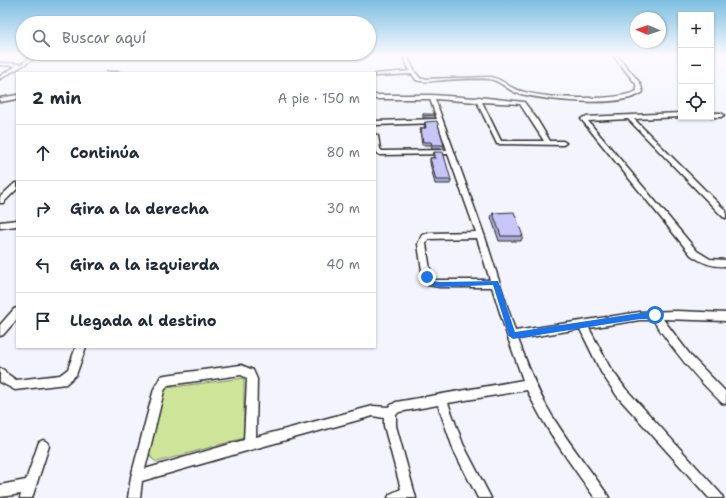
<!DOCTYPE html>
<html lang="es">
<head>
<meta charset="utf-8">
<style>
  body { margin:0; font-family:"Shantell Sans",sans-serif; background:#f2f2f3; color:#1f2937 }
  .controls { position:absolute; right:12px; top:12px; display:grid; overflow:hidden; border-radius:0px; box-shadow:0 1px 3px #0004 }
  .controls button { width:36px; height:36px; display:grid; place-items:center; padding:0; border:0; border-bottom:1px solid #e0e1e3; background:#fff; color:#1f2937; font:20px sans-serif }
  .compass { position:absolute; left:630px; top:12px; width:36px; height:36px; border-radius:50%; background:#fff; box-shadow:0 1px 3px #0004; rotate:272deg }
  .stop { position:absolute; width:12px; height:12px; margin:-9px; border:3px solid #1a73e8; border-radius:50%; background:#fff }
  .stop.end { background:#1a73e8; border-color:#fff; box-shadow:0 1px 4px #0008 }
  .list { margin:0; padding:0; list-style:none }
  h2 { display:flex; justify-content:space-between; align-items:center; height:52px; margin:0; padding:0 16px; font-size:17px }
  h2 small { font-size:13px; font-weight:400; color:#747a83 }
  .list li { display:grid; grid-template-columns:26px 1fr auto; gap:12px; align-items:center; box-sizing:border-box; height:56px; padding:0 16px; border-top:1px solid #e0e1e3 }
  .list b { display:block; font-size:15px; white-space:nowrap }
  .list em { font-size:13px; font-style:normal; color:#747a83 }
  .icon { flex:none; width:22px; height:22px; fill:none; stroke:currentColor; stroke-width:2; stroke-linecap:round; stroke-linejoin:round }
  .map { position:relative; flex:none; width:726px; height:498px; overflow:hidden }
  .search { position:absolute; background:#fff; box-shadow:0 1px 3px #0004; left:16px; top:16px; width:360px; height:44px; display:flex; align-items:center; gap:10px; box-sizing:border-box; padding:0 14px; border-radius:22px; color:#747a83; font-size:15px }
  .panel { position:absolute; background:#fff; box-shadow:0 1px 3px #0004; left:16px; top:72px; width:360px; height:276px; border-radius:0px }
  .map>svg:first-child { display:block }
</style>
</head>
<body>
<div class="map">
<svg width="726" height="498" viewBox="0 0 726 498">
  <rect width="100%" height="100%" fill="#f4f4fe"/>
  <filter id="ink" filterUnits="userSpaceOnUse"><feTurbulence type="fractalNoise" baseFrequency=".025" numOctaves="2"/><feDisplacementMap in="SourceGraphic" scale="8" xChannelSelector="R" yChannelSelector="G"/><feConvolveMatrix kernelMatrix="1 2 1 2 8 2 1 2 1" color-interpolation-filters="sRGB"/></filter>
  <g filter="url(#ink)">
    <polygon fill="#cde499" stroke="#7c8862" points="244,378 244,438 157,462 152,459 149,452 165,388"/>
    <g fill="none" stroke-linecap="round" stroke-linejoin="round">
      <defs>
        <g id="street">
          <polygon points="37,54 42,54 0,79 0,76 16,66 0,65 0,63 21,64"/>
          <path d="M 402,54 L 406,54 L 415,72 L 421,79 L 491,77 C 502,79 508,87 518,90 C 543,99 614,102 637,91 L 636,84 L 612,54 L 616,54 L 640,83 L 643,92 C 621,109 543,100 517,93 C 507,90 500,80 489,79 C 474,78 459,79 444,80 C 434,81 425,83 416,80 L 412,74 L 375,76 L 375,74 L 410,71 Z"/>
          <polygon points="107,72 119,72 121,73 107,73"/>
          <polygon points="17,95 17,99 0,102 0,98"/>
          <path d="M 375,95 L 432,95 L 476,98 L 478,97 L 524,102 L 536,118 L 550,141 L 563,141 L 566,143 L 563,145 L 497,144 L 477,102 L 435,99 L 485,237 L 515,331 L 640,312 L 677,311 L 726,313 L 726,321 L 663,319 L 691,356 L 726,392 L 726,404 L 722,403 C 696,378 673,350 653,320 L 640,320 L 589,328 L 609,366 L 625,388 L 721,494 L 723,498 L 709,498 L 617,396 L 601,372 L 580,329 L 518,339 C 527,363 535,386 547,407 C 564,438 587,465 607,494 L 609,498 L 595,498 C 570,463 545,429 527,390 L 448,403 L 463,444 L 491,498 L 478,498 L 454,451 L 438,405 L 399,412 L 396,415 L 396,426 L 416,498 L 388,498 L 390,494 L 401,489 L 384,426 L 384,418 L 373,416 L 250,450 L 142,481 L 140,498 L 128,498 L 131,477 L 154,389 L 161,376 L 165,375 L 241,365 L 253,370 L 257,379 L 256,437 L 373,406 L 388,407 L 396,402 L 523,380 L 508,338 L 492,287 L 439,287 L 428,285 L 423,277 L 418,244 L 422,235 L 430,233 L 476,232 L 448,154 L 380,155 C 373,151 375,142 375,134 L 378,136 L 380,149 L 382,151 L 447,150 L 438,123 L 375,125 L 375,121 L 437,119 L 430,99 L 375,99 ZM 482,102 L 520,104 L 544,141 L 501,141 ZM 477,238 L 490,280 L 434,280 L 431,276 L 426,244 L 428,239 ZM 241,375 L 245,377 L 247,379 L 244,440 L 145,469 L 164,391 L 168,385 Z"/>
          <path d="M 681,113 L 681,117 L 634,119 L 726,211 L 726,218 L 723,217 L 628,119 L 588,121 L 697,251 L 710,259 L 726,260 L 726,266 C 712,267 702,263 691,255 L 581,119 L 584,117 Z"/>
          <polygon points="711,113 721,113 724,115 721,117 711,117"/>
          <polygon points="15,183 17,183 17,189 3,203 0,203 0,197"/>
          <polygon points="17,220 17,226 0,228 0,222"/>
          <polygon points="17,308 17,319 3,335 0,336 0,325 14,309"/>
          <polygon points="76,347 86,347 76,375 66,384 15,390 0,382 0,368 4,370 6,373 16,380 60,375 68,369"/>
          <polygon points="43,440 47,442 49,446 32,498 20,498 21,494 0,497 0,485 26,480 39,442"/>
        </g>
      </defs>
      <use href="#street" stroke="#2b2b2b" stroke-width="3"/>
      <use href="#street" fill="#fff" fill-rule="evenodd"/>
    </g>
    <g fill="#abaad6" stroke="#2b2b2b">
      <polygon points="423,114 435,115 435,118 423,118"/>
      <polygon points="425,122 444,145 444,149 432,149 431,145 422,145 420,131 421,128 425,128 424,125"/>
      <polygon points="434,152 451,180 450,184 435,184 430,163 430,158 434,158 433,156"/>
      <polygon points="493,213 523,236 521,241 499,241 491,217"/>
    </g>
    <g fill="#c7c6f9" stroke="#2b2b2b">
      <polygon points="423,114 435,114 435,115 423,116"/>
      <polygon points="437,121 444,145 432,145 431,142 423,142 421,128 426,128 425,122"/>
      <polygon points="434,152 443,152 451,180 436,180 430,158 436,158"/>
      <polygon points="514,212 523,236 501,236 493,213"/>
    </g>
  </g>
  <linearGradient id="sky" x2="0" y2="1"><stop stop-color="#7dbee1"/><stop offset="0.44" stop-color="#fafaff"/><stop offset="1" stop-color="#fafaff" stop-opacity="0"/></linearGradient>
  <rect width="726" height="124" fill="url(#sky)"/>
  <polygon fill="#1a73e8" points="427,274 430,275 433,281 439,282 498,281 515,332 640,313 655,312 659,315 655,319 640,319 513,339 509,336 493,285 439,287 428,285 424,277"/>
</svg>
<div class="controls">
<button>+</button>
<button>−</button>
<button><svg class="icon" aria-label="locate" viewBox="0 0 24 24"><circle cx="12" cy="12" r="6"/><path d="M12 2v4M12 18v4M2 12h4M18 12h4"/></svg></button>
</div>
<svg class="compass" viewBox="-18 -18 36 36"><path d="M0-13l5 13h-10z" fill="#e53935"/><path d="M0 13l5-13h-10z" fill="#747a83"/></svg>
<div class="stop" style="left:655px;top:315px"></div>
<div class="stop end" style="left:427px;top:277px"></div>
<div class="search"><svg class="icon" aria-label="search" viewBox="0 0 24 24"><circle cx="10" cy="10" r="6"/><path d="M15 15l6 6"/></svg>Buscar aquí</div>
<section class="panel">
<h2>2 min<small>A pie · 150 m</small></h2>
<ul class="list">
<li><svg class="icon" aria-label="ahead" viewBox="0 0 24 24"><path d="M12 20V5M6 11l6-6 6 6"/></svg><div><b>Continúa</b></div><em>80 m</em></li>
<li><svg class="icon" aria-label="right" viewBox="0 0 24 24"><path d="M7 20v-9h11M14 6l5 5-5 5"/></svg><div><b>Gira a la derecha</b></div><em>30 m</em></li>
<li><svg class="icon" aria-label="left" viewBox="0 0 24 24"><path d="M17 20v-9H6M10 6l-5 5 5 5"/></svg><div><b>Gira a la izquierda</b></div><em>40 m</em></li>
<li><svg class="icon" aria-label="arrive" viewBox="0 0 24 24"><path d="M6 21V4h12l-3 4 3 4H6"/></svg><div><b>Llegada al destino</b></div></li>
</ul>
</section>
</div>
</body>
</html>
